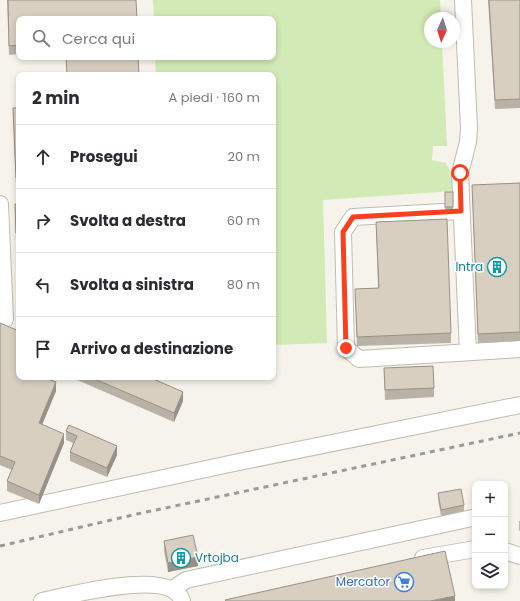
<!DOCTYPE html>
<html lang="it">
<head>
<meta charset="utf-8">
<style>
  body { margin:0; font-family:Poppins,sans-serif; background:#f2f2f3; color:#2b2b33 }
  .controls { position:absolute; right:12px; bottom:12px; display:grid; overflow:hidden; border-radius:8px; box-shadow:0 2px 6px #0003 }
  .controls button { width:36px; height:36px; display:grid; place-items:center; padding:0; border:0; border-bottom:1px solid #e1e1e2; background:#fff; color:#2b2b33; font:20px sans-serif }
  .compass { position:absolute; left:424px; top:12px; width:36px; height:36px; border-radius:50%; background:#fff; box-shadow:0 2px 6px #0003; rotate:184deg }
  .stop { position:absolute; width:12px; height:12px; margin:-9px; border:3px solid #fc3f1d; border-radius:50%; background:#fff }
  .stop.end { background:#fc3f1d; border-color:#fff; box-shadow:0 1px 4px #0008 }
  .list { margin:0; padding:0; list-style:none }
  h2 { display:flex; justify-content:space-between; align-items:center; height:52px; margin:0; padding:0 16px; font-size:17px }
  h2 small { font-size:13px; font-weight:400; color:#7c7c81 }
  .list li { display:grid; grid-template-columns:26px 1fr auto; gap:12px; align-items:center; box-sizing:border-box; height:64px; padding:0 16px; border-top:1px solid #e1e1e2 }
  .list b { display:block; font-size:15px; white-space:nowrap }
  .list em { font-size:13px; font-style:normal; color:#7c7c81 }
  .icon { flex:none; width:22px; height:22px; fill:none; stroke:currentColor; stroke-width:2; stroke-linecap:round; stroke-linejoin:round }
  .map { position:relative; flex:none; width:520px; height:601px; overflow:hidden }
  .search { position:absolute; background:#fff; box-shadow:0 2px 6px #0003; left:16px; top:16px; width:260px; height:44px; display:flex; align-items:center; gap:10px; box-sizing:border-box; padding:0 14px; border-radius:8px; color:#7c7c81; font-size:15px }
  .panel { position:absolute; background:#fff; box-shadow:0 2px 6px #0003; left:16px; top:72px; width:260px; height:308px; border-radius:8px }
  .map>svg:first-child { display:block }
</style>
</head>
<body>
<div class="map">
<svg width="520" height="601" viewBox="0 0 520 601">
  <rect width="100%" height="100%" fill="#f6f3ec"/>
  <polygon fill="#d2eab5" points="153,0 440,0 441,18 430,18 430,42 442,42 447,146 433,146 432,160 446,163 453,177 453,191 323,200 327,343 273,345 273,75 156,75 155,57 273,57 273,19 154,19"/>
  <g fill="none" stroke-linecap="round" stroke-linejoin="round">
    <defs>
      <g id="minor">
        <polyline points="463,0 469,128 468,142 460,173 468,352"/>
        <polyline points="0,204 5,319 0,317"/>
        <polyline points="461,211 353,217 343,232 346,348 359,359 520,349"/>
        <polyline points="0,513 234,463 520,405"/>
        <polyline points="505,551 520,556"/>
        <polyline points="423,558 475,549"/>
        <polyline points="173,589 186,580 472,518"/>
        <path d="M 42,601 C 67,596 173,567 182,601"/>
      </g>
    </defs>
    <use href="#minor" stroke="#c2bbae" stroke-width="18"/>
    <use href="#minor" stroke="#fff" stroke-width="16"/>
    <polyline stroke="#9a9a9a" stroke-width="3" stroke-dasharray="5 5" stroke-linecap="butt" points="0,546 137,514 520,433"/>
  </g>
  <g fill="#bab2a6">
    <polygon points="7,0 145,0 136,0 19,19 19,54 9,55"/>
    <polygon points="488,0 520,0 520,108 495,109"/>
    <polygon points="13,108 19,108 19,187 16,187"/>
    <polygon points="520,183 520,341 478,343 472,185"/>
    <rect x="445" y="192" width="8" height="18"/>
    <polygon points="15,204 19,204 19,242 16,242"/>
    <polygon points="376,222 451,333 451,343 357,346 355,289 378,288"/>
    <polygon points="0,323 19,377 56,391 42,425 64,443 39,504 7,491 7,481 12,470 0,465"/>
    <polygon points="384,368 434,388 434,397 385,400"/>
    <polygon points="75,377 149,377 183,401 174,422 75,379"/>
    <polygon points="69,425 117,455 107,477 70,461 70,452 73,443 66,440 66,431"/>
    <polygon points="438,493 464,505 464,511 441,516 438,499"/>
    <polygon points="519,521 520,521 520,531 519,530"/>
    <polygon points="164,541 198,566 168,572 164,551"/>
  </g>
  <g fill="#979187">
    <polygon points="56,382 56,391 39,432 39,423"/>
    <polygon points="183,392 183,401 174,422 174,413"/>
    <polygon points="64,434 64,443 39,504 39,495"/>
    <polygon points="117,446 117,455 107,477 107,468"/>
    <polygon points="198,557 198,566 168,572 168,563"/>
    <polygon points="455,596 455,601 430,601"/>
  </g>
  <g fill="#d8cfc1" stroke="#979187">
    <polygon points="8,0 136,0 137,19 19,19 19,45 9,46"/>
    <polygon points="489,0 520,0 520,99 495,100"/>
    <polygon points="66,57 138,57 139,75 67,75"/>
    <polygon points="13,108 19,108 19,178 16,178"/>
    <polygon points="520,183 520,332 478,334 472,185"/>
    <rect x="445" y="192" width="8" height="15"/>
    <polygon points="15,204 19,204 19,233 16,233"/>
    <polygon points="447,219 451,333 357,337 355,289 379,288 376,222"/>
    <polygon points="0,323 19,331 19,377 43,377 56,382 39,423 64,434 39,495 7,481 15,462 0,456"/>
    <polygon points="433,366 434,388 385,390 384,368"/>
    <polygon points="90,377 149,377 183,392 174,413"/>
    <polygon points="69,425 117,446 107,468 70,452 77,436 66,431"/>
    <polygon points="461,489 464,505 441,510 438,493"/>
    <polygon points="193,535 198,557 168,563 164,541"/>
    <polygon points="445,551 455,596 430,601 226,601 225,600"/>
  </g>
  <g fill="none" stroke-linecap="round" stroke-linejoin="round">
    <polyline stroke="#fc3f1d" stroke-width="5" points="346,348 343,232 353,217 461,211 460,173"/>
  </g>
  <defs>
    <symbol id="building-ring" viewBox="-11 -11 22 22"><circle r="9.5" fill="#fff" stroke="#0f9aa8" stroke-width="1.5"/><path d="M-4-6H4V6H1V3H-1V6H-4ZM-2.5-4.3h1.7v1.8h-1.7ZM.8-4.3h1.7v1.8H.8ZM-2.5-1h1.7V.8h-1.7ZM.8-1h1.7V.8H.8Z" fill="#0f9aa8"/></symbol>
    <symbol id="supermarket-ring" viewBox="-11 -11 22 22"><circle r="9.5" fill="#fff" stroke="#3f7fe0" stroke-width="1.5"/><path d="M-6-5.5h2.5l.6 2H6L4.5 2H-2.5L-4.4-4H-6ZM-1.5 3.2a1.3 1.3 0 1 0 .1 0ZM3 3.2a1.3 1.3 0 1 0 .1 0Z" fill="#3f7fe0"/></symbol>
  </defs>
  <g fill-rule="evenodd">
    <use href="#building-ring" x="486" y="256" width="22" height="22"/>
    <use href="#building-ring" x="170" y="547" width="22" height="22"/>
    <use href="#supermarket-ring" x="393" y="571" width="22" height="22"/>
  </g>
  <g text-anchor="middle" stroke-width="3" stroke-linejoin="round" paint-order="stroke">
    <g font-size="12" fill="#0d838f" stroke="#fff" text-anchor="end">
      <text x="483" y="271">Intra</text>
      <text x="195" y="562" text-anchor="start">Vrtojba</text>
    </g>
    <g font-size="12" fill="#366cbe" stroke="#fff" text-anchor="end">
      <text x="390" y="586">Mercator</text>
    </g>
  </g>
</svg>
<div class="controls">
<button>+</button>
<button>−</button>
<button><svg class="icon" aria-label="layers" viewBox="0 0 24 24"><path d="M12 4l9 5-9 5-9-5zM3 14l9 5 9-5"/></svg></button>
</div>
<svg class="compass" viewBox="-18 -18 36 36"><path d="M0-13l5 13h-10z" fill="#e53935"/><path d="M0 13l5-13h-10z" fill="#7c7c81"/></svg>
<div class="stop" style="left:460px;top:173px"></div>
<div class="stop end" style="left:346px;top:348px"></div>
<div class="search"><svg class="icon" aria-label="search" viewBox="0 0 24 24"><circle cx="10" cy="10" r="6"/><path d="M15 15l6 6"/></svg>Cerca qui</div>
<section class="panel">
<h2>2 min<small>A piedi · 160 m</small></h2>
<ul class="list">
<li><svg class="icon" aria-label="ahead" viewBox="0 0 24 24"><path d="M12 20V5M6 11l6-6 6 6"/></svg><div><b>Prosegui</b></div><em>20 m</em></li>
<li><svg class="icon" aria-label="right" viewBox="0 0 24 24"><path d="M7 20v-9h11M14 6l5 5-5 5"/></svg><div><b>Svolta a destra</b></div><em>60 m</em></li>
<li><svg class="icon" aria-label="left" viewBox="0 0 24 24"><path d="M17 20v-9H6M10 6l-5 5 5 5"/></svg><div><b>Svolta a sinistra</b></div><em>80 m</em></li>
<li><svg class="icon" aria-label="arrive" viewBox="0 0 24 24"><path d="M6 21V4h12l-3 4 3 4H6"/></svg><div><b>Arrivo a destinazione</b></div></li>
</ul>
</section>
</div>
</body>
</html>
